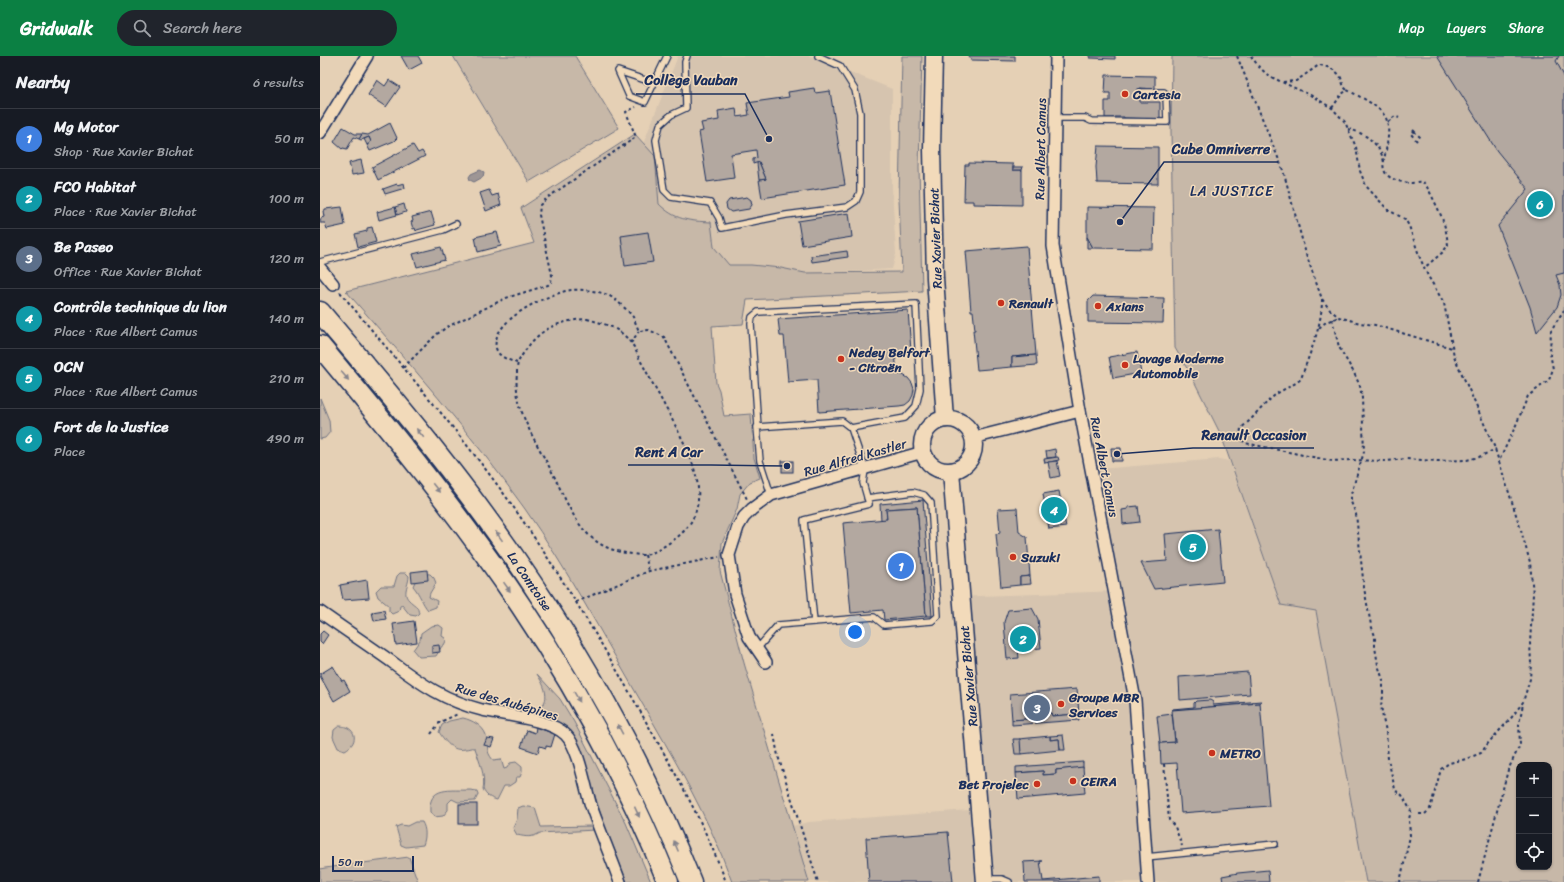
<!DOCTYPE html>
<html lang="en">
<head>
<meta charset="utf-8">
<style>
  body { margin:0; font-family:Sriracha,sans-serif; background:#20242c; color:#f1f3f6 }
  .controls { position:absolute; right:12px; bottom:12px; display:grid; overflow:hidden; border-radius:8px; box-shadow:0 1px 3px #0004 }
  .controls button { width:36px; height:36px; display:grid; place-items:center; padding:0; border:0; border-bottom:1px solid #363941; background:#171b24; color:#f1f3f6; font:20px sans-serif }
  .scale { position:absolute; left:12px; bottom:10px; width:82px; box-sizing:border-box; padding-left:4px; border:2px solid #1b2f5e; border-top:0; font-size:11px; line-height:14px; white-space:nowrap; color:#1b2f5e; -webkit-text-stroke:3px #f2daba; paint-order:stroke }
  .you { position:absolute; left:535px; top:576px; width:14px; height:14px; margin:-10px; border:3px solid #fff; border-radius:50%; background:#1a73e8; box-shadow:0 0 0 6px #1a73e833 }
  .badge { display:grid; place-items:center; width:26px; height:26px; border-radius:50%; background:#0b8043; color:#fff; font-size:13px; font-weight:700 }
  .pin { position:absolute; translate:-50% -50%; border:2px solid #fff; box-shadow:0 1px 4px #0006 }
  .list { margin:0; padding:0; list-style:none }
  h2 { display:flex; justify-content:space-between; align-items:center; height:52px; margin:0; padding:0 16px; font-size:17px }
  h2 small { font-size:13px; font-weight:400; color:#9ea1a6 }
  .list li { display:grid; grid-template-columns:26px 1fr auto; gap:12px; align-items:center; box-sizing:border-box; height:60px; padding:0 16px; border-top:1px solid #363941 }
  .list b { display:block; font-size:15px; white-space:nowrap }
  .list p { margin:0; font-size:13px; white-space:nowrap; color:#9ea1a6 }
  .list em { font-size:13px; font-style:normal; color:#9ea1a6 }
  .icon { flex:none; width:22px; height:22px; fill:none; stroke:currentColor; stroke-width:2; stroke-linecap:round; stroke-linejoin:round }
  .map { position:relative; flex:none; width:1244px; height:826px; overflow:hidden }
  header { display:flex; align-items:center; gap:24px; box-sizing:border-box; height:56px; padding:0 20px; background:#0b8043; color:#fff }
  header strong { font-size:19px }
  nav { display:flex; gap:22px; margin-inline-start:auto; font-size:14px }
  .search { width:280px; height:36px; background:#20242c; display:flex; align-items:center; gap:10px; box-sizing:border-box; padding:0 14px; border-radius:22px; color:#9ea1a6; font-size:15px }
  main { display:flex }
  aside { flex:1; background:#171b24 }
  .map>svg:first-child { display:block }
</style>
</head>
<body>
<header>
<strong>Gridwalk</strong>
<div class="search"><svg class="icon" aria-label="search" viewBox="0 0 24 24"><circle cx="10" cy="10" r="6"/><path d="M15 15l6 6"/></svg>Search here</div>
<nav><a>Map</a><a>Layers</a><a>Share</a></nav>
</header>
<main>
<aside>
<h2>Nearby<small>6 results</small></h2>
<ul class="list">
<li><span class="badge" style="background:#3f7fe0">1</span><div><b>Mg Motor</b><p>Shop · Rue Xavier Bichat</p></div><em>50 m</em></li>
<li><span class="badge" style="background:#0f9aa8">2</span><div><b>FCO Habitat</b><p>Place · Rue Xavier Bichat</p></div><em>100 m</em></li>
<li><span class="badge" style="background:#5c6f8a">3</span><div><b>Be Paseo</b><p>Office · Rue Xavier Bichat</p></div><em>120 m</em></li>
<li><span class="badge" style="background:#0f9aa8">4</span><div><b>Contrôle technique du lion</b><p>Place · Rue Albert Camus</p></div><em>140 m</em></li>
<li><span class="badge" style="background:#0f9aa8">5</span><div><b>OCN</b><p>Place · Rue Albert Camus</p></div><em>210 m</em></li>
<li><span class="badge" style="background:#0f9aa8">6</span><div><b>Fort de la Justice</b><p>Place</p></div><em>490 m</em></li>
</ul>
</aside>
<div class="map">
<svg width="1244" height="826" viewBox="0 0 1244 826">
  <rect width="100%" height="100%" fill="#e5d0b5"/>
  <filter id="ink" filterUnits="userSpaceOnUse"><feTurbulence type="fractalNoise" baseFrequency=".025" numOctaves="2"/><feDisplacementMap in="SourceGraphic" scale="8" xChannelSelector="R" yChannelSelector="G"/><feConvolveMatrix kernelMatrix="1 2 1 2 8 2 1 2 1" color-interpolation-filters="sRGB"/></filter>
  <g filter="url(#ink)">
    <g fill="#d6c4af">
      <polygon points="358,0 489,0 508,7 520,16 527,15 572,33 572,132 576,198 572,213 481,219 269,224"/>
      <polygon points="899,403 909,405 961,548 996,555 1046,826 489,826 472,770 489,766 649,754 632,541 799,535 779,413"/>
    </g>
    <g fill="#c7b8a8" stroke="#717483" fill-rule="evenodd">
      <polygon points="133,0 255,0 299,72 209,126"/>
      <path d="M 582,0 L 602,0 L 599,111 L 602,235 L 427,244 L 423,268 L 392,270 L 396,327 L 399,334 L 404,360 L 431,358 L 434,402 L 440,422 L 430,426 L 420,438 L 417,453 L 402,487 L 400,515 L 424,607 L 489,826 L 412,826 C 389,761 353,701 319,642 C 282,578 247,513 205,453 C 150,376 88,306 26,235 L 214,187 L 201,152 L 315,78 L 335,100 L 339,148 C 355,164 369,165 391,166 L 394,191 L 409,209 L 431,209 L 461,212 L 485,217 L 582,216 L 579,143 Z"/>
      <path d="M 852,0 L 1244,0 L 1244,826 L 1046,826 L 996,555 L 961,549 L 901,379 L 872,321 L 855,292 L 851,74 ZM 1199,709 L 1229,709 L 1229,811 L 1199,811 Z"/>
      <polygon points="0,342 9,364 10,376 5,382 0,383"/>
      <path d="M 80,517 L 86,517 L 89,520 C 89,527 85,532 86,539 C 87,544 93,547 97,551 C 98,552 98,555 99,557 L 96,560 L 90,559 L 82,549 L 80,550 L 79,555 L 72,558 L 69,555 L 69,550 L 58,541 L 56,535 L 61,530 L 74,530 L 77,520 Z"/>
      <path d="M 99,517 L 110,518 L 114,522 L 116,527 L 110,537 L 109,541 L 117,545 L 116,551 L 108,554 C 102,547 100,538 93,530 Z"/>
      <polygon points="119,569 123,572 122,580 125,582 126,585 124,589 122,590 116,600 99,601 93,594 100,584 101,577 111,570"/>
      <path d="M 217,618 L 240,643 L 254,666 L 306,767 L 331,826 L 307,826 L 284,768 L 256,682 L 246,671 L 236,664 L 221,662 L 209,657 C 232,650 228,635 217,618 Z"/>
      <path d="M 143,662 C 152,664 163,670 166,679 C 170,691 164,693 173,704 L 181,703 L 184,713 L 187,712 L 190,707 L 196,706 L 202,711 L 202,716 L 200,721 L 196,721 L 195,726 L 189,730 L 184,730 L 177,744 C 170,742 166,740 163,733 C 166,720 159,705 155,692 C 151,691 149,693 145,693 C 132,696 125,685 119,676 L 122,669 L 129,665 Z"/>
      <path d="M 19,670 C 36,670 40,686 25,694 L 18,692 L 13,681 L 14,674 Z"/>
      <path d="M 150,734 L 157,735 L 158,739 L 155,745 L 138,746 L 132,743 L 128,747 L 128,754 L 123,760 L 114,761 L 110,756 C 108,729 131,735 150,734 Z"/>
      <path d="M 203,750 L 215,752 L 221,771 L 273,770 L 275,774 L 220,777 C 212,782 206,781 197,779 L 193,772 L 197,763 L 198,752 Z"/>
      <path d="M 95,766 L 102,766 C 106,773 106,781 103,789 L 86,791 L 81,789 L 76,771 L 81,769 L 87,770 Z"/>
      <polygon points="89,801 98,826 0,826 0,813 5,812"/>
    </g>
    <polygon fill="#9e9695" stroke="#6a6d7f" points="160,114 164,116 163,121 154,126 150,124 149,121 151,118"/>
    <g fill="#b3a8a0" stroke="#1b2f5e">
      <polygon points="81,0 98,0 102,7 89,14"/>
      <polygon points="649,0 695,0 695,5 651,4"/>
      <polygon points="770,0 795,0 795,3 770,2"/>
      <polygon points="1117,0 1239,0 1236,5 1244,20 1244,217 1236,219 1240,229 1241,239 1237,251 1217,276 1210,251 1178,170 1208,133 1177,95"/>
      <polygon points="786,19 835,20 835,33 820,32 820,46 840,46 840,63 804,62 804,61 795,61 795,62 785,62 785,45 790,45 790,37 785,37"/>
      <polygon points="57,24 65,30 69,24 80,31 66,51 48,39"/>
      <polygon points="494,32 495,37 510,35 525,129 442,142 439,124 446,123 439,106 433,108 433,103 437,102 436,94 411,98 414,122 387,126 379,76 383,75 381,67 399,64 398,55 416,52 417,61 429,59 427,47 469,41 468,36"/>
      <polygon points="70,67 77,82 74,85 50,95 47,89 51,86 49,81 41,84 39,83 42,78 48,79"/>
      <polygon points="23,71 35,78 42,78 39,83 34,81 27,93 23,92 22,93 14,86"/>
      <polygon points="49,81 51,86 47,89 44,83"/>
      <polygon points="93,89 98,97 102,95 105,100 58,124 52,111"/>
      <polygon points="778,90 838,91 838,128 777,127 776,111"/>
      <polygon points="41,104 44,117 32,119 29,107"/>
      <polygon points="439,106 446,123 439,124 437,107"/>
      <polygon points="649,107 693,108 693,114 702,114 702,149 653,148 653,145 644,145 645,109 649,109"/>
      <polygon points="693,111 703,111 702,114 693,114"/>
      <polygon points="84,127 85,132 65,138 63,133 77,128 77,129"/>
      <polygon points="169,134 172,140 178,138 181,149 166,155 160,137"/>
      <polygon points="427,141 431,144 432,149 429,153 411,156 407,153 406,148 409,144"/>
      <polygon points="84,148 86,156 77,159 75,151"/>
      <polygon points="22,151 25,169 7,173 5,167 0,167 1,162 4,161 3,155 5,154 5,153"/>
      <polygon points="75,151 77,159 59,164 57,156"/>
      <polygon points="767,151 834,152 833,193 773,192 767,181"/>
      <polygon points="111,156 115,169 97,174 96,175 95,172 93,173 91,166 93,165 92,161"/>
      <polygon points="529,157 532,181 482,189 478,165"/>
      <polygon points="52,171 56,186 38,191 35,178 47,175 47,172"/>
      <polygon points="177,176 181,190 158,196 155,181"/>
      <polygon points="328,176 333,206 305,210 301,180"/>
      <polygon points="767,181 773,192 767,192"/>
      <polygon points="707,190 716,299 692,301 692,311 657,314 653,274 655,274 653,255 651,255 646,195"/>
      <polygon points="121,191 125,204 97,211 93,198"/>
      <polygon points="527,195 528,201 492,206 491,200"/>
      <polygon points="773,240 844,242 843,267 768,266 768,245"/>
      <polygon points="588,254 591,295 575,296 577,318 583,319 588,322 592,327 594,333 593,339 590,345 585,349 579,350 499,356 497,324 468,326 464,280 460,280 458,263"/>
      <polygon points="817,296 821,317 793,322 789,301"/>
      <polygon points="716,299 717,309 692,311 692,301"/>
      <polygon points="791,392 801,392 802,405 792,405"/>
      <polygon points="735,393 736,401 727,402 726,395"/>
      <polygon points="738,401 739,404 725,407 724,403"/>
      <rect x="462" y="405" width="11" height="11"/>
      <polygon points="737,405 740,420 731,422 728,406"/>
      <polygon points="739,435 746,471 729,473 723,438"/>
      <polygon points="603,444 612,560 606,560 597,451 566,453 567,463 561,464 560,448"/>
      <polygon points="818,450 820,466 803,468 802,454 808,453 808,451"/>
      <polygon points="597,451 606,560 564,564 563,554 531,557 523,467 567,463 566,453"/>
      <polygon points="697,452 699,476 707,481 710,520 700,521 700,529 681,531 676,478 680,477 678,453"/>
      <polygon points="898,473 903,526 834,533 821,507 847,505 845,478"/>
      <polygon points="107,514 108,524 92,526 91,516"/>
      <polygon points="710,520 711,528 700,529 700,521"/>
      <polygon points="47,524 49,542 23,544 20,529"/>
      <polygon points="712,552 718,563 721,592 698,594 699,602 687,603 684,566 688,554"/>
      <polygon points="64,554 66,563 54,565 52,556"/>
      <polygon points="94,565 97,586 76,589 73,568"/>
      <polygon points="3,575 8,579 2,588 0,586 0,578"/>
      <polygon points="119,589 120,596 112,597 112,590"/>
      <polygon points="13,610 22,625 24,624 30,635 14,645 0,620 0,618"/>
      <polygon points="928,616 930,638 860,644 859,621"/>
      <polygon points="757,633 759,658 732,660 731,657 718,658 719,662 692,664 690,638"/>
      <polygon points="890,644 893,646 893,649 941,645 940,647 852,654 852,653 874,651 874,647 876,645"/>
      <polygon points="940,647 949,750 861,757 857,707 841,708 840,687 855,686 852,654"/>
      <polygon points="731,657 732,660 758,658 759,664 692,669 692,664 719,662 718,658"/>
      <polygon points="852,658 855,686 840,687 837,660"/>
      <polygon points="216,671 235,678 231,691 226,690 226,692 220,690 218,697 201,691 207,674 215,677"/>
      <polygon points="743,679 745,694 740,694 739,683 730,684 730,680"/>
      <polygon points="730,680 730,684 739,683 740,694 701,698 699,683"/>
      <polygon points="167,682 174,683 171,691 164,689"/>
      <polygon points="693,683 700,683 701,698 695,698"/>
      <polygon points="763,706 763,712 736,714 736,718 723,719 723,715 696,717 696,711"/>
      <polygon points="763,711 765,737 698,743 696,717 723,715 723,719 736,718 736,714"/>
      <rect x="139" y="748" width="18" height="20"/>
      <polygon points="628,776 633,826 549,826 546,782"/>
      <polygon points="720,805 723,825 779,820 779,826 705,826 704,807 702,806 723,805"/>
      <polygon points="948,814 949,826 903,826 902,820 918,817"/>
    </g>
    <g fill="none" stroke-linecap="round" stroke-linejoin="round">
      <defs>
        <g id="lane">
          <polyline points="367,0 365,6 366,52 351,59 340,69 336,84 344,134 351,141 390,147 399,162 402,172 466,159 527,151 536,145 540,136 540,57 535,34 520,10 498,0"/>
          <polyline points="334,27 298,15 309,40 325,46 347,0"/>
          <polyline points="735,62 765,62 771,65 847,66 846,39 844,36 820,36"/>
          <polyline points="0,206 123,174 136,168"/>
          <polyline points="438,371 431,268 432,261 438,256 596,248 600,333 596,350 585,362 531,372 522,365 437,371 440,405 451,439"/>
          <polyline points="531,372 545,414 543,427 549,448 484,464 494,566 554,561 564,569 612,565 618,560 611,447 604,439 593,436 547,442"/>
          <polyline points="437,593 458,569 494,566"/>
          <polyline points="826,801 955,788"/>
          <polyline points="666,823 682,823 689,826"/>
        </g>
        <g id="street">
          <polyline points="736,0 733,190 760,355 815,644 828,826"/>
          <polyline points="0,77 47,0"/>
          <polyline points="0,212 13,228"/>
          <polyline points="653,382 760,355"/>
          <path d="M 0,556 C 24,573 48,589 72,606 C 101,628 126,645 162,654 C 184,659 231,663 246,679 C 259,692 265,731 271,750 C 280,775 291,801 300,826"/>
          <polyline points="446,606 429,581 415,538 409,499 418,471 424,461 432,453 451,439 603,396"/>
        </g>
        <g id="secondary">
          <polyline points="614,0 612,93 615,222 625,363"/>
          <circle cx="628" cy="389" r="26"/>
          <polyline points="631,415 665,826"/>
        </g>
        <g id="highway">
          <path d="M 0,256 C 74,343 148,431 211,526 C 275,621 329,721 371,826"/>
          <path d="M 0,290 C 70,374 140,459 201,550 C 259,636 309,730 348,826"/>
        </g>
      </defs>
      <use href="#lane" stroke="#1b2f5e" stroke-width="8"/>
      <use href="#street" stroke="#1b2f5e" stroke-width="14"/>
      <use href="#secondary" stroke="#1b2f5e" stroke-width="19"/>
      <use href="#highway" stroke="#1b2f5e" stroke-width="23"/>
      <g stroke="#1b2f5e" stroke-width="2" stroke-dasharray="3 3" stroke-linecap="butt">
        <polyline points="917,0 963,114 986,198 1002,243 1010,254 1019,261 1040,267 1055,269 1132,292"/>
        <polyline points="931,0 939,11 949,20 992,40 1012,52 1025,66 1036,91 1040,115 1046,130 1068,154 1085,163 1089,170 1100,202 1108,220 1124,247 1134,300 1174,390 1200,471 1210,506 1213,538 1210,587 1211,607 1210,623 1203,646 1192,661 1169,686 1161,697 1146,703 1129,707 1121,713 1110,753 1105,758 1099,758"/>
        <path d="M 963,26 L 976,25 L 999,9 C 1006,10 1015,13 1020,20 C 1023,25 1022,30 1027,34"/>
        <path d="M 1012,52 L 1021,39 L 1027,34 C 1039,40 1064,52 1067,65 C 1070,75 1067,89 1065,99 C 1064,105 1062,111 1065,116 C 1069,124 1084,127 1092,127 C 1097,126 1100,125 1104,127 C 1107,129 1122,160 1123,165 C 1126,173 1127,181 1128,189 L 1123,196 L 1104,212"/>
        <polyline points="1068,66 1075,60 1079,62"/>
        <path d="M 1028,73 C 1046,77 1060,88 1064,106"/>
        <polyline points="1093,74 1094,75 1091,78 1097,85"/>
        <polyline points="1094,75 1101,82"/>
        <path d="M 20,236 C 78,306 139,375 192,449 C 240,518 284,590 325,664 C 355,716 385,769 406,826"/>
        <path d="M 1002,243 C 1002,272 990,295 981,323 C 973,330 963,333 955,339 C 943,349 934,362 921,372 L 920,382 L 925,387 L 1012,405 L 1030,404 L 1067,405 L 1086,403 L 1117,405 L 1147,404 L 1159,401 L 1176,393"/>
        <path d="M 267,263 C 285,268 299,271 311,287 C 315,291 317,298 320,304 C 327,316 333,329 340,341 C 362,384 407,448 352,485 C 343,491 331,500 320,499 C 302,497 286,494 272,482 C 253,466 243,437 232,416 C 216,385 193,354 197,317 C 197,314 197,310 198,307 C 200,301 206,294 210,288 C 225,270 244,264 267,263 Z"/>
        <polyline points="1012,263 1019,291 1034,317 1040,330 1042,342 1044,396 1031,438 1031,446 1036,458 1044,532 1051,569 1055,580 1055,591 1058,609 1063,624 1063,641 1061,649 1063,663 1066,675 1068,703 1075,733 1078,737 1082,739 1091,755 1089,763 1090,780 1080,826"/>
        <polyline points="999,272 1006,266 1019,261"/>
        <polyline points="311,287 319,275"/>
        <path d="M 197,307 C 189,304 178,301 176,292 C 170,264 230,237 251,234 C 261,233 278,235 288,239 C 294,242 309,255 313,261 C 315,265 317,271 319,275 L 329,274 L 344,281 L 427,443"/>
        <polyline points="83,312 117,278 127,271 186,242 228,229 231,226 232,219 219,159 220,149 227,142 316,81 306,56 316,51"/>
        <polyline points="1180,403 1196,369 1208,340 1229,324 1233,313 1230,297 1231,274 1244,254"/>
        <polyline points="325,499 329,515"/>
        <polyline points="256,546 329,515 399,501"/>
        <polyline points="111,678 120,666 138,658"/>
        <polyline points="454,678 458,700 498,826"/>
        <polyline points="844,708 849,764 855,771 862,790"/>
        <polyline points="1158,826 1188,714 1200,689 1199,668 1203,648"/>
      </g>
      <use href="#lane" stroke="#f2daba" stroke-width="5.5"/>
      <use href="#street" stroke="#f2daba" stroke-width="11"/>
      <use href="#secondary" stroke="#f2daba" stroke-width="16"/>
      <use href="#highway" stroke="#f2daba" stroke-width="20"/>
    </g>
    <defs><path id="oneway-solid" d="M-6-.8H1V-3.2L6.5 0L1 3.2V.8H-6Z"/></defs>
    <g fill="#86848c">
      <use href="#oneway-solid" transform="translate(25 320) rotate(50)"/>
      <use href="#oneway-solid" transform="translate(100 377) rotate(-129)"/>
      <use href="#oneway-solid" transform="translate(116 432) rotate(52)"/>
      <use href="#oneway-solid" transform="translate(179 480) rotate(-126)"/>
      <use href="#oneway-solid" transform="translate(187 531) rotate(55)"/>
      <use href="#oneway-solid" transform="translate(257 641) rotate(60)"/>
      <use href="#oneway-solid" transform="translate(300 673) rotate(-118)"/>
      <use href="#oneway-solid" transform="translate(317 756) rotate(65)"/>
      <use href="#oneway-solid" transform="translate(356 790) rotate(-113)"/>
    </g>
  </g>
  <g fill="#c8321e" stroke="#f2daba" stroke-width="1.5">
    <circle cx="805" cy="38" r="4"/>
    <circle cx="681" cy="247" r="4"/>
    <circle cx="778" cy="250" r="4"/>
    <circle cx="521" cy="303" r="4"/>
    <circle cx="805" cy="309" r="4"/>
    <circle cx="693" cy="501" r="4"/>
    <circle cx="741" cy="648" r="4"/>
    <circle cx="892" cy="697" r="4"/>
    <circle cx="753" cy="725" r="4"/>
    <circle cx="717" cy="728" r="4"/>
  </g>
  <g text-anchor="middle" stroke-width="3" stroke-linejoin="round" paint-order="stroke">
    <g font-size="13" font-weight="bold" fill="#1b2f5e" stroke="#f2daba" text-anchor="start">
      <text x="813" y="43">Cartesia</text>
      <text x="689" y="252">Renault</text>
      <text x="786" y="255">Axians</text>
      <text x="529" y="301">Nedey Belfort<tspan x="529" dy="15">- Citroën</tspan></text>
      <text x="813" y="307">Lavage Moderne<tspan x="813" dy="15">Automobile</tspan></text>
      <text x="701" y="506">Suzuki</text>
      <text x="749" y="646">Groupe MBR<tspan x="749" dy="15">Services</tspan></text>
      <text x="900" y="702">METRO</text>
      <text x="761" y="730">CEIRA</text>
      <text x="709" y="733" text-anchor="end">Bet Projelec</text>
    </g>
    <g font-size="13" fill="#1b2f5e" stroke="#f2daba">
      <text transform="translate(720 93) rotate(-89)" y="5">Rue Albert Camus</text>
      <text transform="translate(615 182) rotate(-92)" y="5">Rue Xavier Bichat</text>
      <text transform="translate(535 401) rotate(-16)" y="5">Rue Alfred Kastler</text>
      <text transform="translate(785 411) rotate(79)" y="5">Rue Albert Camus</text>
      <text transform="translate(210 525) rotate(56)" y="5">La Comtoise</text>
      <text transform="translate(648 620) rotate(-95)" y="5">Rue Xavier Bichat</text>
      <text transform="translate(187 645) rotate(16)" y="5">Rue des Aubépines</text>
    </g>
    <g font-size="14" letter-spacing="1" fill="#1b2f5e" stroke="#f2daba">
      <text x="912" y="140">LA JUSTICE</text>
    </g>
  </g>
  <path fill="none" stroke="#1b2f5e" stroke-width="1.5" d="M449 83L425 38H316M800 166L844 106H958M797 398L873 392H994M467 410L391 409H308"/>
  <g fill="#1b2f5e" stroke="#f2daba" stroke-width="1.5">
    <circle cx="449" cy="83" r="4"/>
    <circle cx="800" cy="166" r="4"/>
    <circle cx="797" cy="398" r="4"/>
    <circle cx="467" cy="410" r="4"/>
  </g>
  <g font-size="14" text-anchor="middle" font-weight="bold" fill="#1b2f5e" stroke="#f2daba" stroke-width="3" stroke-linejoin="round" paint-order="stroke">
    <text x="371" y="29">Collège Vauban</text>
    <text x="901" y="98">Cube Omniverre</text>
    <text x="934" y="384">Renault Occasion</text>
    <text x="349" y="401">Rent A Car</text>
  </g>
</svg>
<div class="controls">
<button>+</button>
<button>−</button>
<button><svg class="icon" aria-label="locate" viewBox="0 0 24 24"><circle cx="12" cy="12" r="6"/><path d="M12 2v4M12 18v4M2 12h4M18 12h4"/></svg></button>
</div>
<div class="scale">50 m</div>
<div class="you"></div>
<div class="pin badge" style="left:581px;top:510px;background:#3f7fe0">1</div>
<div class="pin badge" style="left:703px;top:583px;background:#0f9aa8">2</div>
<div class="pin badge" style="left:717px;top:652px;background:#5c6f8a">3</div>
<div class="pin badge" style="left:734px;top:454px;background:#0f9aa8">4</div>
<div class="pin badge" style="left:873px;top:491px;background:#0f9aa8">5</div>
<div class="pin badge" style="left:1220px;top:148px;background:#0f9aa8">6</div>
</div>
</main>
</body>
</html>
